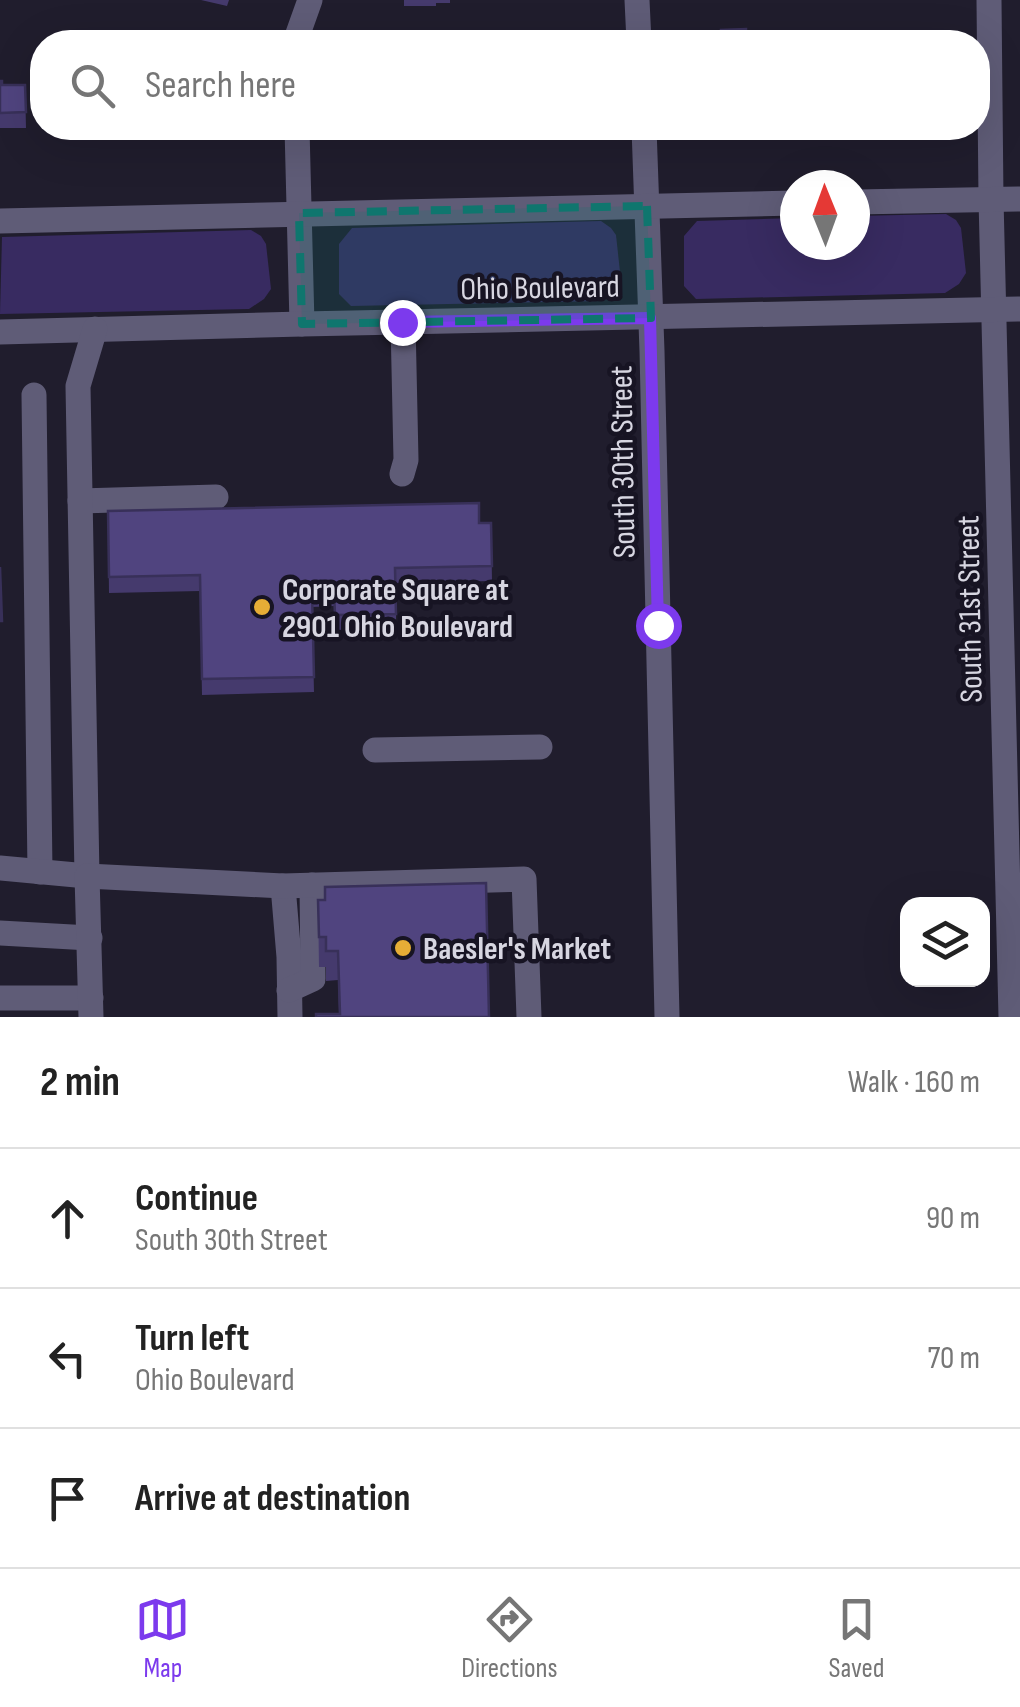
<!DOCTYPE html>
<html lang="en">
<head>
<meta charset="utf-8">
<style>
  body { margin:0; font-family:"Sofia Sans Condensed",sans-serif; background:#f2f2f2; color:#222 }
  .controls { position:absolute; right:30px; bottom:30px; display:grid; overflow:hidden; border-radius:20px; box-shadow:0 10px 40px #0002 }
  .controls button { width:90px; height:90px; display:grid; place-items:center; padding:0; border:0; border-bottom:2px solid #e0e0e0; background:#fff; color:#222; font:50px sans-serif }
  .compass { position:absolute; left:780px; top:170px; width:90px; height:90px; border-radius:50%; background:#fff; box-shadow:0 10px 40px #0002; rotate:359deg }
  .stop { position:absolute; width:30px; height:30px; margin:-22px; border:8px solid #7c3aed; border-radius:50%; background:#fff }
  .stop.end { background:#7c3aed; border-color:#fff; box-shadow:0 2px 10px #0008 }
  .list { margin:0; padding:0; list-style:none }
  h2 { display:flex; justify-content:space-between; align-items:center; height:130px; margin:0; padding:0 40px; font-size:42px }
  h2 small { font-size:32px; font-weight:400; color:#767676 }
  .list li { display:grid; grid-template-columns:65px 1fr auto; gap:30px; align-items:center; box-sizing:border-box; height:140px; padding:0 40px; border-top:2px solid #e0e0e0 }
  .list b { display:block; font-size:38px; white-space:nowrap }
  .list p { margin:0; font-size:32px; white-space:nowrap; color:#767676 }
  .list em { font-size:32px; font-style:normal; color:#767676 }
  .icon { flex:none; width:55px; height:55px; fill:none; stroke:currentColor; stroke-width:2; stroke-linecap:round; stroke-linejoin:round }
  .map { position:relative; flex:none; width:1020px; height:1017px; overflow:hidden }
  .search { position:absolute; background:#fff; box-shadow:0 10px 40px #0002; left:30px; right:30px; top:30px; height:110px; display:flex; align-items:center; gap:25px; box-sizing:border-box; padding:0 35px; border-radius:40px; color:#767676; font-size:38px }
  .sheet { height:550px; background:#fff }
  nav { display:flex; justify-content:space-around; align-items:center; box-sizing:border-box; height:140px; border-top:2px solid #e0e0e0; background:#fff; font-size:28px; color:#767676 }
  nav a { display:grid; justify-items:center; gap:5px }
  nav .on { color:#7c3aed }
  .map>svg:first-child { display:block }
</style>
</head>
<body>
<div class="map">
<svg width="1020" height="1017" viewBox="0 0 1020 1017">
  <rect width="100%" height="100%" fill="#201d2d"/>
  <g fill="#382b61">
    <polygon points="946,214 956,220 961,228 966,273 959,284 945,293 696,299 684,286 684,236 697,221 795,218 795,245 855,245 855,216"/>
    <polygon points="601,221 611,228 616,235 621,281 614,291 600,301 351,306 339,294 339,244 352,228"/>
    <polygon points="251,230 261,236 266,244 271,289 264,299 249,309 0,314 2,237"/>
  </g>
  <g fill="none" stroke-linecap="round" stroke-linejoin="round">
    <polyline stroke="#817f8c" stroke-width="4" stroke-dasharray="10 5" stroke-linecap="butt" points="810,185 840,184"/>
    <g stroke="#5f5c77" stroke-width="25">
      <polyline points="637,0 639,42"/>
      <polyline points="989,0 991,199 1011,1017"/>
      <polyline points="295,42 310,0"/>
      <polyline points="297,128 302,324"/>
      <polyline points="644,128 652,351 667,1017"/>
      <polyline points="855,202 1020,199"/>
      <polyline points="0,221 795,203"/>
      <polyline points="0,332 302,324 1020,309"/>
      <polyline points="34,395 40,872"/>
      <polyline points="402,474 406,460 403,322"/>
      <polyline points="80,501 216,497"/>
      <polyline points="375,750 540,747"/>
      <polyline points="0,868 87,876 78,386 95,329"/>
      <polyline points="283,886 289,957 290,1017"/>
      <polyline points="0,933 90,938"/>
      <polyline points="289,990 313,979 312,885"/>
      <polyline points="0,998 91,998"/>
      <polyline points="91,1017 87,876 283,886 524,879 529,1017"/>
    </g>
  </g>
  <g fill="#453a6d">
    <polygon points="201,0 229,0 227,6"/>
    <polygon points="404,0 450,0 450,3 436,3 436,6 404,6"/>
    <polygon points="42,56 42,119 39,119 39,57"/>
    <polygon points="0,81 2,85 25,85 26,128 0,128"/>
    <polygon points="45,128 130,128 130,130 56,132 56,128"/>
    <polygon points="154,128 249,128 154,129"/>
    <polygon points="108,511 491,523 492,581 396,583 396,630 335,631 334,606 312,607 314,692 202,695 200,591 109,593"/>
    <polygon points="486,883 339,1014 338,980 326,981 326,967 319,967 318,900"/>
  </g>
  <g fill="#50447f" stroke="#383059" stroke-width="2.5">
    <polygon points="746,29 746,42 721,42 721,30"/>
    <polygon points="550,35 551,42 487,42 487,36"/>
    <polygon points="42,56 42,104 39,104 39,57"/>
    <polygon points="0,81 2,81 2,85 25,85 26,112 0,113"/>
    <polygon points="479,503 479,523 491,523 492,566 395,568 396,614 335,615 334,591 312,592 314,677 202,679 200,575 109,577 108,511"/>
    <polygon points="0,567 2,621 0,621"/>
    <polygon points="486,883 489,1017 316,1017 316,1014 340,1014 338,951 326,951 326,937 319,937 318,900 325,900 325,887"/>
  </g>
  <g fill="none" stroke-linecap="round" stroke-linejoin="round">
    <polyline stroke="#7c3aed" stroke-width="12" points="402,322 650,318 658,625"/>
  </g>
  <path fill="#0f766e" fill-opacity="0.2" stroke="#0f766e" stroke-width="8" stroke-dasharray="20 12" stroke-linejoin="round" d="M 647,206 L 651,318 L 302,324 L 299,213 Z"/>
  <g fill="#e6ad36" stroke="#171423" stroke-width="4">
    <circle cx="262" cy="607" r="10"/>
    <circle cx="403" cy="948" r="10"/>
  </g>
  <g text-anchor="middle" stroke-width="9" stroke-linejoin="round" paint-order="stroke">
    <g font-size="32" fill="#d7d6e1" stroke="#171423">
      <text transform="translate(540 287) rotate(-1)" y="11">Ohio Boulevard</text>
      <text transform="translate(622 462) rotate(-91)" y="11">South 30th Street</text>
      <text transform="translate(969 609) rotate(-91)" y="11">South 31st Street</text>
    </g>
    <g font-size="32" font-weight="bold" fill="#d7d6e1" stroke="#171423" text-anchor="start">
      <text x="282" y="600">Corporate Square at<tspan x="282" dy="37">2901 Ohio Boulevard</tspan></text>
      <text x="423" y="959">Baesler's Market</text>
    </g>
  </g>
</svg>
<div class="controls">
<button><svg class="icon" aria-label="layers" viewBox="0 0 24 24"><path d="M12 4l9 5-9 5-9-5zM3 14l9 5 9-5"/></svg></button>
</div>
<svg class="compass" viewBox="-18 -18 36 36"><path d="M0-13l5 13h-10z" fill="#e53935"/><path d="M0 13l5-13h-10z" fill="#767676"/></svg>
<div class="stop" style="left:658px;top:625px"></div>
<div class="stop end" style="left:402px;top:322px"></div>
<div class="search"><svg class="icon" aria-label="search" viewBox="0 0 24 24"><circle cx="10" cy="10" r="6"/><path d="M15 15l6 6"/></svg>Search here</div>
</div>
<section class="sheet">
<h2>2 min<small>Walk · 160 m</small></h2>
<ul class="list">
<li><svg class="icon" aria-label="ahead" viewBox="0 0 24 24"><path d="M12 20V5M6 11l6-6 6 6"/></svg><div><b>Continue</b><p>South 30th Street</p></div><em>90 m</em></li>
<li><svg class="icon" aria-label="left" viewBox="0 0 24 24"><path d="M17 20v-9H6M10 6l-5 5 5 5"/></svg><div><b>Turn left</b><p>Ohio Boulevard</p></div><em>70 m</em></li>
<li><svg class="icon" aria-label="arrive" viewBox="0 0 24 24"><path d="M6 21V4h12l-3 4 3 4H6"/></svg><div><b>Arrive at destination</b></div></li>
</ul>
</section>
<nav>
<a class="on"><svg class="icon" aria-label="map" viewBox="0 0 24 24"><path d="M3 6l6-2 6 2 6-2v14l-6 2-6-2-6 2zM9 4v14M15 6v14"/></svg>Map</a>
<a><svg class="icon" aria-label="directions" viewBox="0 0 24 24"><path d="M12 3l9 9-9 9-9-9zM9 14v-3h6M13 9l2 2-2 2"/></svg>Directions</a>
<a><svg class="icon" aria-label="saved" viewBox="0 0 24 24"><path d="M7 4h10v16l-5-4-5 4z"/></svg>Saved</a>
</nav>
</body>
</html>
